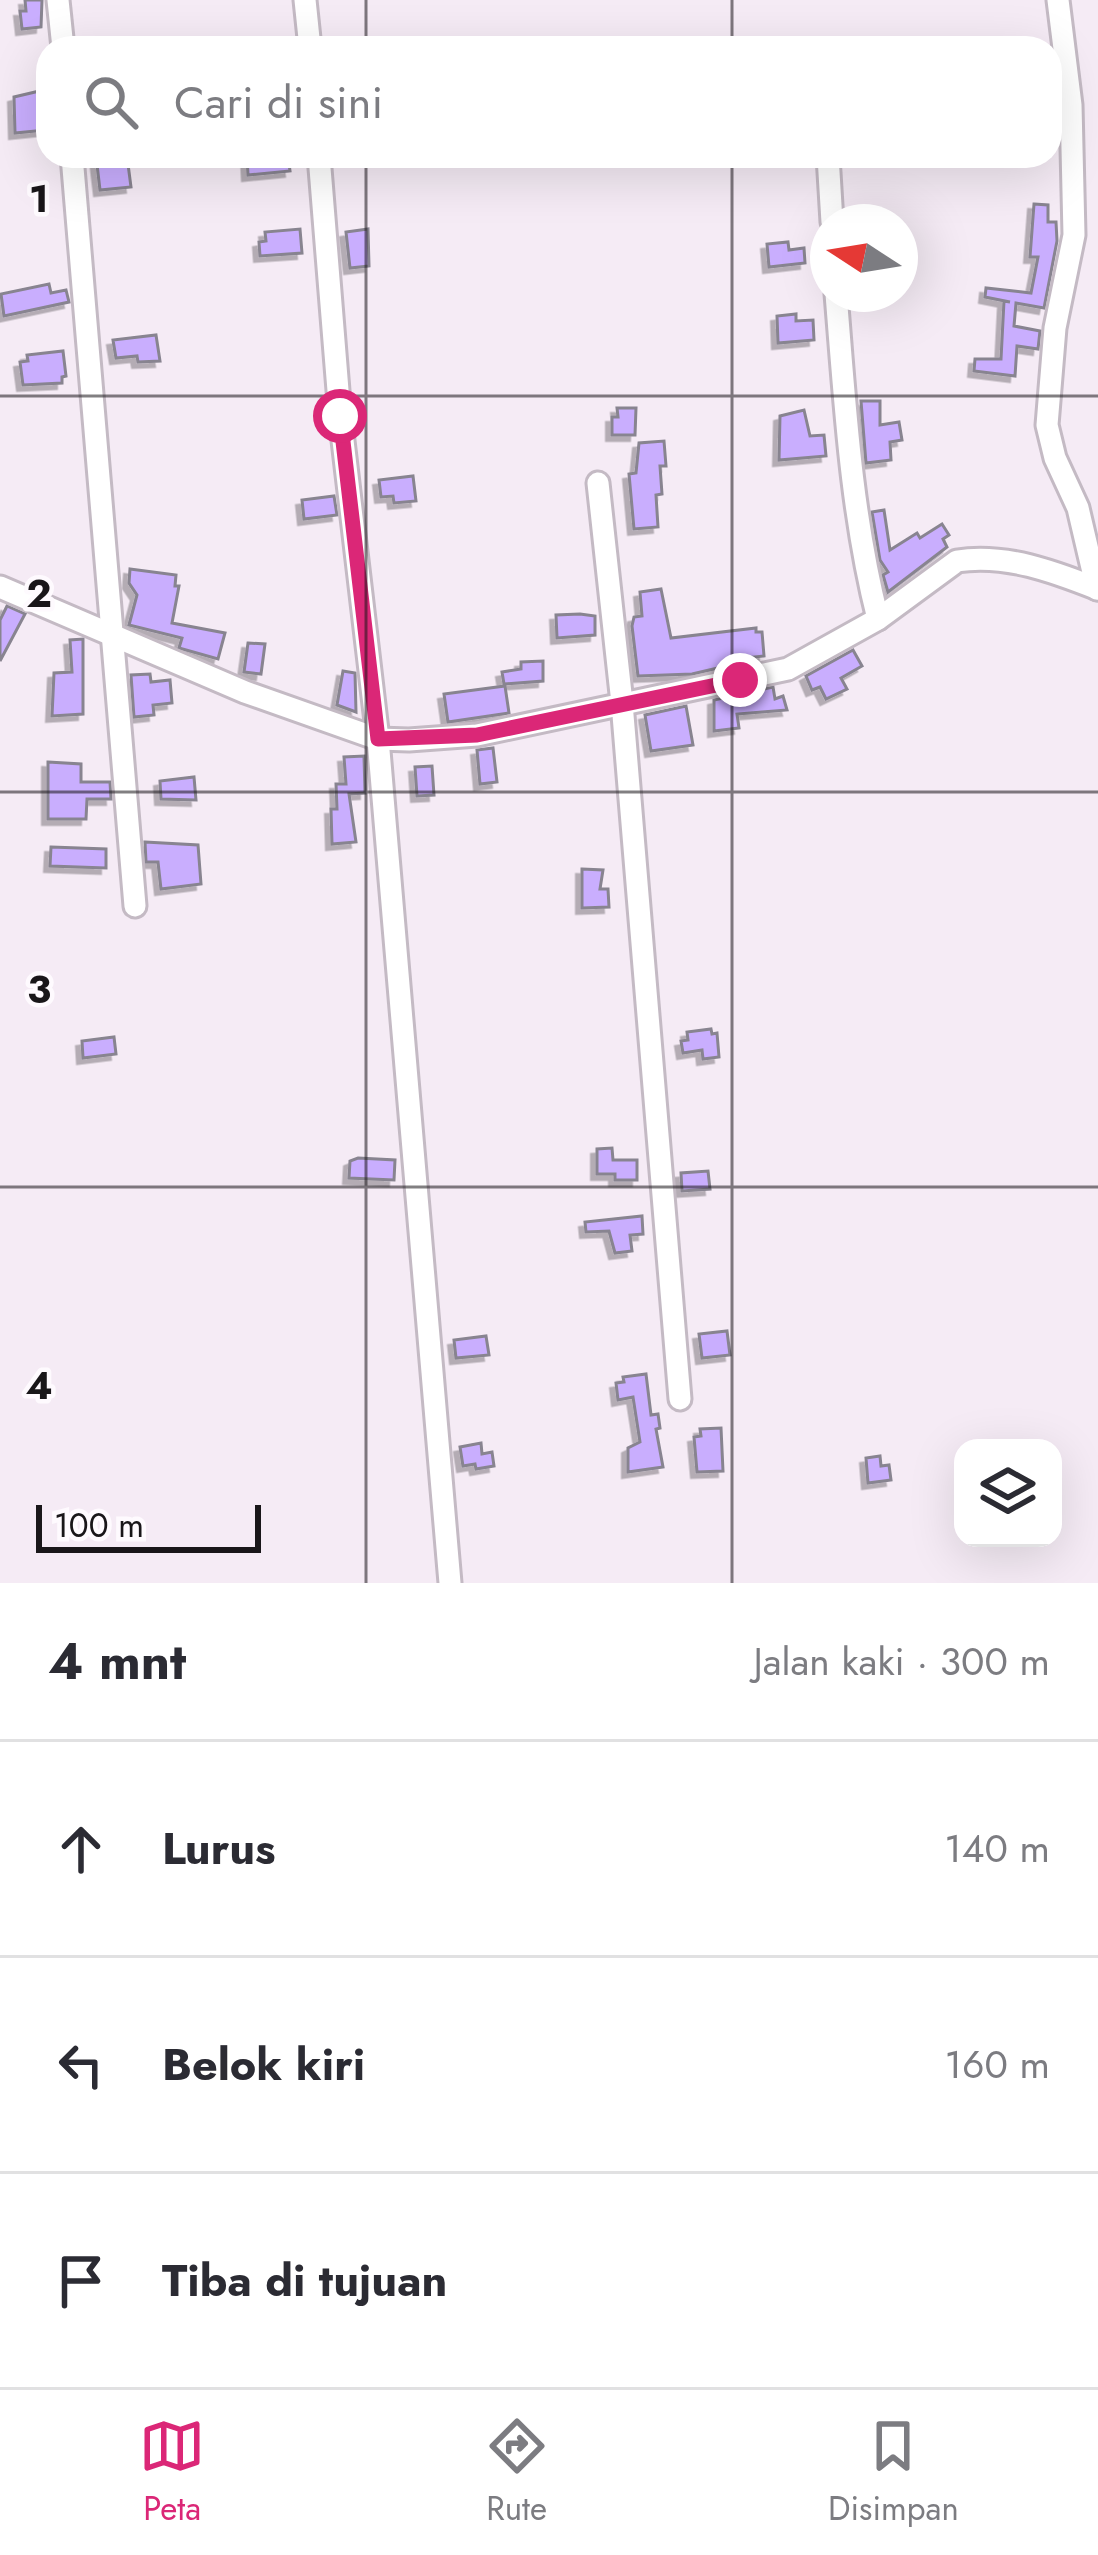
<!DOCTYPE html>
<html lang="id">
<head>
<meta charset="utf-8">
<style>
  body { margin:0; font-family:Jost,sans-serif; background:#f7f7f7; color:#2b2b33 }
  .controls { position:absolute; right:36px; bottom:36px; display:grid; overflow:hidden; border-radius:24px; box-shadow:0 12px 48px #0002 }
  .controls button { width:108px; height:108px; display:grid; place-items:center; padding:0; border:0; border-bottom:3px solid #e1e1e2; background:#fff; color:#2b2b33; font:60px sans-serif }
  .compass { position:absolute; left:810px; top:204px; width:108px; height:108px; border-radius:50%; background:#fff; box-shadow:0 12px 48px #0002; rotate:282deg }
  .scale { position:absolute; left:36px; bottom:30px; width:225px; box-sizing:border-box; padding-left:12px; border:6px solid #191619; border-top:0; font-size:33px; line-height:42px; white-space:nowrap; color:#191619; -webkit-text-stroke:9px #fefafe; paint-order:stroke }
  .stop { position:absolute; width:36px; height:36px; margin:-27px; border:9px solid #db2777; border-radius:50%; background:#fff }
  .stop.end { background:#db2777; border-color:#fff; box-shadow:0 3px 12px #0008 }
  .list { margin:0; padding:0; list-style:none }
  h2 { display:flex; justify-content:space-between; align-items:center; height:156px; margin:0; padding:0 48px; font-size:51px }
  h2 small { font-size:39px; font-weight:400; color:#7c7c81 }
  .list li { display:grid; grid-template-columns:78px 1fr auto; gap:36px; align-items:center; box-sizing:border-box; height:216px; padding:0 48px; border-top:3px solid #e1e1e2 }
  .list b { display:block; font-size:45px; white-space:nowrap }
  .list em { font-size:39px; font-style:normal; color:#7c7c81 }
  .icon { flex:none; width:66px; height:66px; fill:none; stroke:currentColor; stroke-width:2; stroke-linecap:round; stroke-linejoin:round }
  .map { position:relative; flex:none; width:1098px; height:1583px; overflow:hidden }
  .search { position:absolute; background:#fff; box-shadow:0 12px 48px #0002; left:36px; right:36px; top:36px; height:132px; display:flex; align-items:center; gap:30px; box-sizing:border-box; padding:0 42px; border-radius:36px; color:#7c7c81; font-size:45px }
  .sheet { height:804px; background:#fff }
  nav { display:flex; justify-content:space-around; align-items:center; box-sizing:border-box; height:168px; border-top:3px solid #e1e1e2; background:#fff; font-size:33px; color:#7c7c81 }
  nav a { display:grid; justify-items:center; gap:6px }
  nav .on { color:#db2777 }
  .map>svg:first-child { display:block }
</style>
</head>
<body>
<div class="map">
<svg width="1098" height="1583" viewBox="0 0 1098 1583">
  <defs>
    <filter id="shadow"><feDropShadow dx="-5.5" dy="5.5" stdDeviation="0" flood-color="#0004"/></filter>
  </defs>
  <rect width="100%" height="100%" fill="#f5ebf5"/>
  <g fill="#c9aefe" stroke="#888490" stroke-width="3" filter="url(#shadow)">
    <polygon points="25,0 42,0 41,27 22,29 20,11 26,11"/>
    <polygon points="48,89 46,130 15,133 14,97"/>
    <polygon points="96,156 115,156 116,165 128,164 131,187 100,190"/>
    <polygon points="247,156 288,156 290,171 248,175"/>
    <polygon points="1034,204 1048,205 1048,222 1056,222 1057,241 1044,308 1016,303 1014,326 1040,331 1038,349 1017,346 1015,376 974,371 975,359 1001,359 1004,301 1010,302 985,297 986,288 1031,293 1038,257 1030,257"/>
    <polygon points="300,229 302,253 260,256 259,242 266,241 265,232"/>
    <polygon points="368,229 369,266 350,268 346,232"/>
    <polygon points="788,242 789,250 804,248 805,263 769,267 767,244"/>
    <polygon points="49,284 51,293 66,290 69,302 4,316 1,294"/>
    <polygon points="796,314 796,321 813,320 814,340 778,343 777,316"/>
    <polygon points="156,335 160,361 138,362 137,356 116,358 113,340"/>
    <polygon points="63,351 66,376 62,377 62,383 23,385 20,362 28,361 27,355"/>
    <polygon points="861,401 880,401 880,425 899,422 902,440 890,442 891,460 866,463"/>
    <polygon points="617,408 636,408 635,435 612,435 612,417 618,417"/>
    <polygon points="804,410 810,436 824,435 826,456 779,460 780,416"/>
    <polygon points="664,441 666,466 660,466 662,494 656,495 658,527 634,529 629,474 636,473 639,443"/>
    <polygon points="413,476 416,501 394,503 393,496 381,497 379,480"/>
    <polygon points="334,496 337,515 304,519 302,500"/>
    <polygon points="884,510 890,550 917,533 920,538 942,524 949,535 943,539 947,547 888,592 883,575 888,572 880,560 872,512"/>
    <polygon points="130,569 176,575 175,586 179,586 172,623 225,633 218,659 179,648 182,638 129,625 137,595 129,583"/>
    <polygon points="661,589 671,638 756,628 756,632 762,632 764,656 735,659 735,664 692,674 638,676 632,626 634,617 642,616 640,592"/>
    <polygon points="7,606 25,614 0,661 0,620"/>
    <polygon points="580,614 595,616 595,635 557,638 556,615"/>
    <polygon points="83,639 83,714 52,716 54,673 72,672 70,640"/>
    <polygon points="248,643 265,644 261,674 244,672"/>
    <polygon points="853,650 862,666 841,678 847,689 826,699 820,687 812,690 806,676"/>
    <polygon points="543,661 543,681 504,684 502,672 521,669 521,662"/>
    <polygon points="343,671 355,673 356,712 337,705"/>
    <polygon points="150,674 151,682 170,680 172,703 153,705 154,715 134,717 131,675"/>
    <polygon points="505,686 509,713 448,722 444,694"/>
    <polygon points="773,687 775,699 783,696 787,710 737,714 739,728 714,731 714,700"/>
    <polygon points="686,706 693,745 651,751 645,715"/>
    <polygon points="493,748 497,782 480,784 477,750"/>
    <polygon points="364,756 365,793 349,794 356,842 332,844 331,809 337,809 336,784 346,784 344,757"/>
    <polygon points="48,762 81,764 81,782 110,782 111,799 87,799 86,819 48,819"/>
    <polygon points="432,766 434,795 417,796 415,767"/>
    <polygon points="194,777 196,800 161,799 160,781"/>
    <polygon points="145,842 198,845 201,884 161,889 158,862 146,862"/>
    <polygon points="51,847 106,849 106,868 50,866"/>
    <polygon points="582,869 603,870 600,889 608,889 609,907 582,908"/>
    <polygon points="711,1029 712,1034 717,1033 719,1057 703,1059 702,1050 683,1053 681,1041 688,1040 687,1032"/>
    <polygon points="114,1037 116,1054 83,1058 82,1041"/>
    <polygon points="612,1148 613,1160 637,1160 637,1180 615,1180 615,1174 597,1174 597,1149"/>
    <polygon points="358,1158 395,1160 394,1180 349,1178 350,1161"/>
    <polygon points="708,1171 710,1189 682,1191 681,1173"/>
    <polygon points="642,1216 643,1234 630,1235 632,1251 615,1253 609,1231 586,1232 585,1222"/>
    <polygon points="727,1331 730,1355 702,1358 699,1334"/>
    <polygon points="486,1336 489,1355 456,1358 454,1340"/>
    <polygon points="646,1374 651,1415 658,1414 660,1428 656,1429 663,1467 628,1472 628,1448 640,1442 633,1397 618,1400 616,1383 624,1382 623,1377"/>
    <polygon points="721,1428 723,1471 697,1472 694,1437 701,1436 700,1429"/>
    <polygon points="481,1443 482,1454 492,1452 494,1466 476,1469 475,1464 463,1466 460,1447"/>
    <polygon points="880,1456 881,1466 889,1465 891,1480 868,1483 866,1458"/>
  </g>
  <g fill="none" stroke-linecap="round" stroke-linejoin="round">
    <defs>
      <g id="minor">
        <polyline points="58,0 63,48"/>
        <polyline points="305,0 310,48"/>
        <polyline points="1058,0 1071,105 1074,235 1055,328 1047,425 1055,458 1078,508 1097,589"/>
        <polyline points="72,156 135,906"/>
        <polyline points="319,156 340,415 378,739 450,1583"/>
        <polyline points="828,156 832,222"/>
        <path d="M 836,294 C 845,403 851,513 878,619"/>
        <polyline points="598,483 622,703 680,1399"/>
        <path d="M 0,587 L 245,692 L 378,739 L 409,740 L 477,735 L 788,669 L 878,619 L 957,561 C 1005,553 1055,572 1098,589"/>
      </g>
    </defs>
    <use href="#minor" stroke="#c4bac4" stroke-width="27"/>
    <use href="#minor" stroke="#fff" stroke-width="21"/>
  </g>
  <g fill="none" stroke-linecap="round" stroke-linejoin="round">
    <polyline stroke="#db2777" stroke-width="15" points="340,416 378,739 477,735 740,680"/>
  </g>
  <path fill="none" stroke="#191619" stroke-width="3" stroke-opacity="0.55" d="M 366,0 L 366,48M 732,0 L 732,48M 366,156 L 366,1583M 732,156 L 732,1583M 0,396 L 1098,396M 0,792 L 1098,792M 0,1187 L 1098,1187"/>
  <g font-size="39" text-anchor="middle" font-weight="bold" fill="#191619" stroke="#fefafe" stroke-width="9" stroke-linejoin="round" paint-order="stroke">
    <text x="39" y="212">1</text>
    <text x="39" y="607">2</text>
    <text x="39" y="1003">3</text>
    <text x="39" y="1399">4</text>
  </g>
</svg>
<div class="controls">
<button><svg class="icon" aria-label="layers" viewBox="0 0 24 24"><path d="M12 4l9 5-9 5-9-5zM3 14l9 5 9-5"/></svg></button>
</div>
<svg class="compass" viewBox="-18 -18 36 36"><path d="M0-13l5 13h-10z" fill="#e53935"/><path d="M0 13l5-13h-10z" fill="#7c7c81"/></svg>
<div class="scale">100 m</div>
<div class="stop" style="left:340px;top:416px"></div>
<div class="stop end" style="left:740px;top:680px"></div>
<div class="search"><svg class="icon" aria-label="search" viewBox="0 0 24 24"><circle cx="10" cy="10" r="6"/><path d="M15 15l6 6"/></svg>Cari di sini</div>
</div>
<section class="sheet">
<h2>4 mnt<small>Jalan kaki · 300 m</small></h2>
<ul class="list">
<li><svg class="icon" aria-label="ahead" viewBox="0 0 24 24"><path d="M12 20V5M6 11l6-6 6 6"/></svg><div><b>Lurus</b></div><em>140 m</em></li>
<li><svg class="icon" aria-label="left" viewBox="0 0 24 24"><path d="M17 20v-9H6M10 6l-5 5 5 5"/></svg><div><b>Belok kiri</b></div><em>160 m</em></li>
<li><svg class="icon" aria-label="arrive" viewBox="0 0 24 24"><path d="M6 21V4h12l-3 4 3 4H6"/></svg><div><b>Tiba di tujuan</b></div></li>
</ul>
</section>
<nav>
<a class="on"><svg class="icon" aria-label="map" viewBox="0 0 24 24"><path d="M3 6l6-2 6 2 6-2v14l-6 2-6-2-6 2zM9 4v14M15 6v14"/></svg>Peta</a>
<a><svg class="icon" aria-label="directions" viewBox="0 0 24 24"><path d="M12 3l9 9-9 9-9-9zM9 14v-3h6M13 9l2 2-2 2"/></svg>Rute</a>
<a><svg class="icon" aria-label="saved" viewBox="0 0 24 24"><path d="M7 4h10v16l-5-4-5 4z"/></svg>Disimpan</a>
</nav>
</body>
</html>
